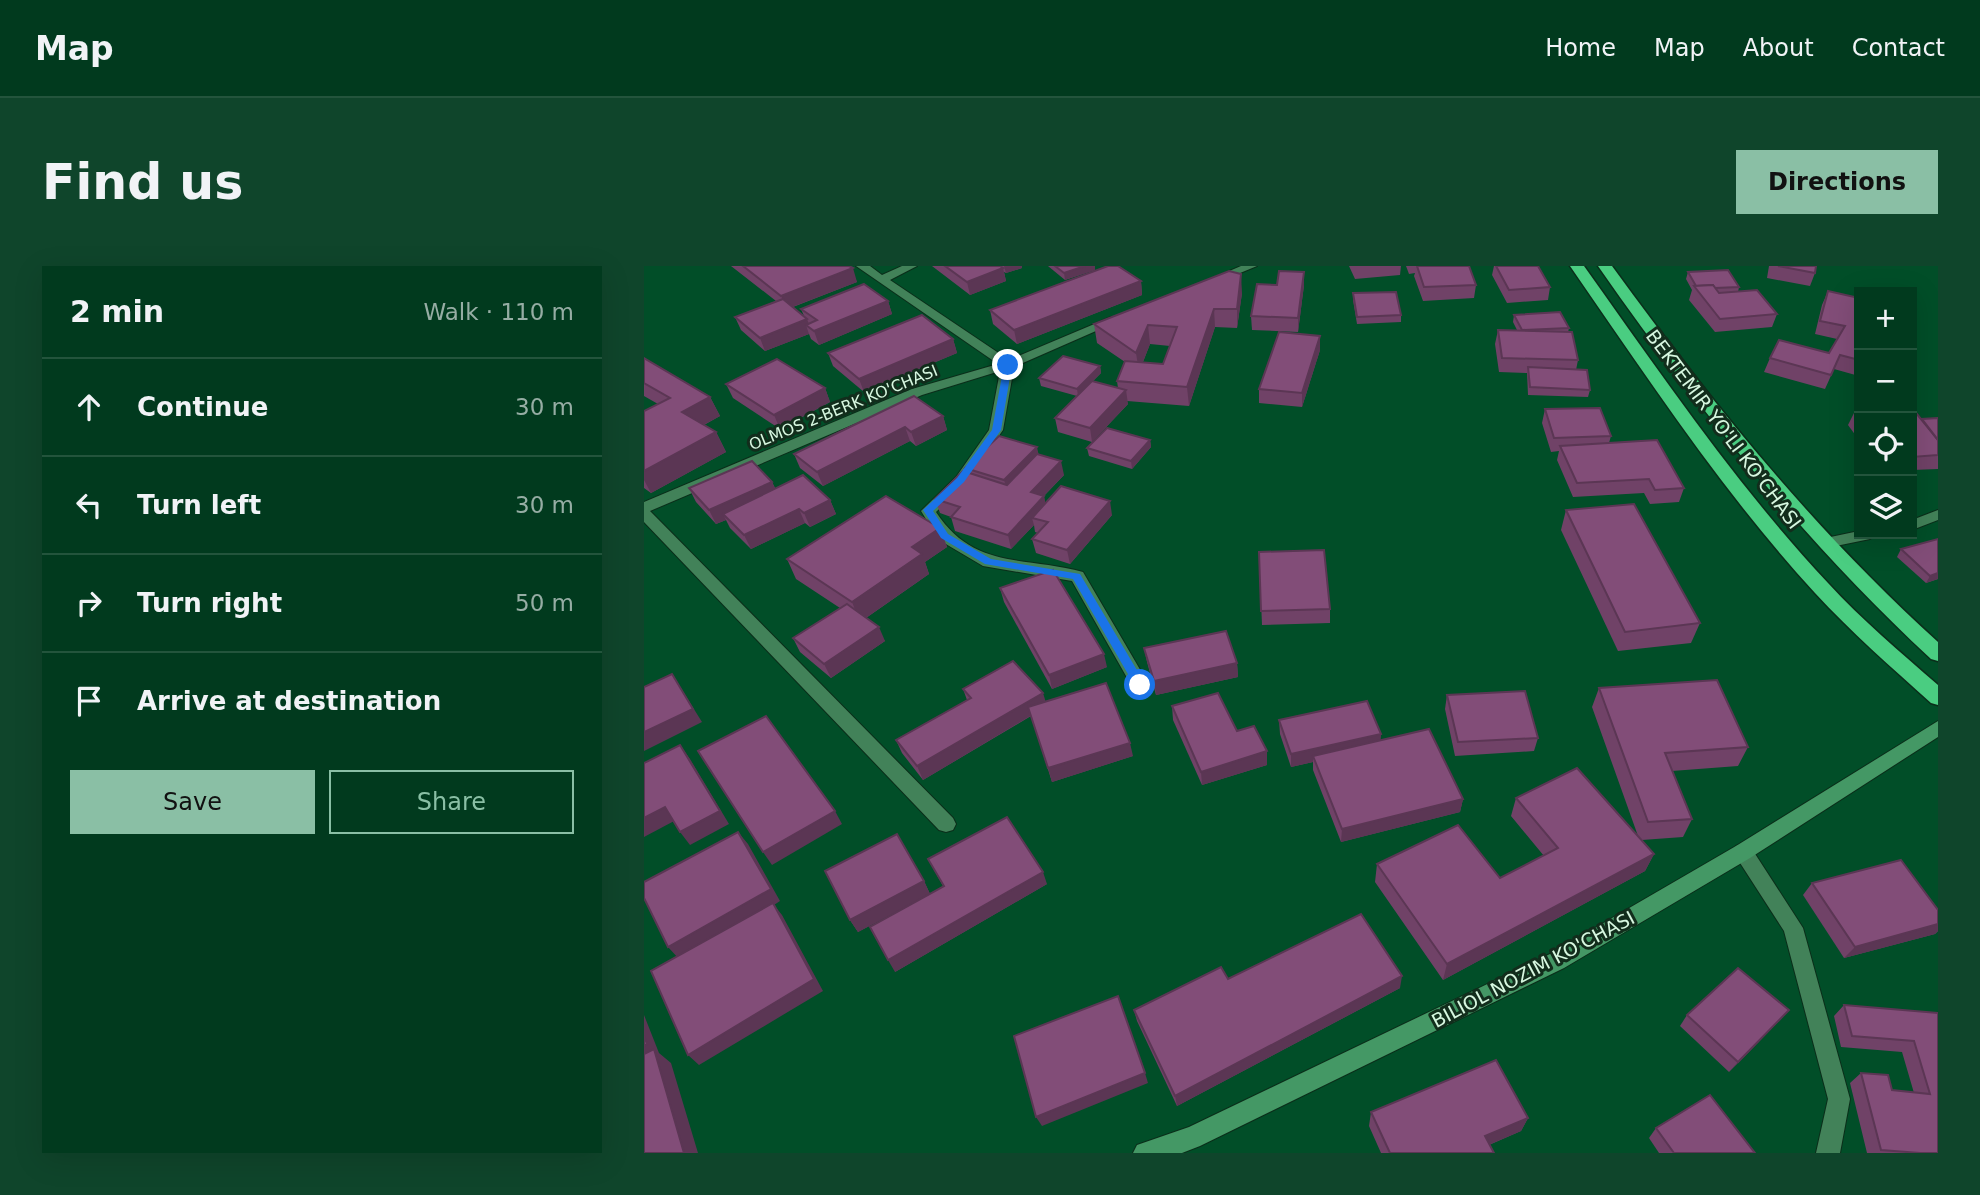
<!DOCTYPE html>
<html lang="en">
<head>
<meta charset="utf-8">
<style>
  body { margin:0; font-family:"DejaVu Sans",sans-serif; background:#0f452b; color:#f1f3f6 }
  .controls { position:absolute; right:21px; top:21px; display:grid; overflow:hidden; border-radius:0px; box-shadow:0 7px 28px #0002 }
  .controls button { width:63px; height:63px; display:grid; place-items:center; padding:0; border:0; border-bottom:2px solid #23543c; background:#013a1e; color:#f1f3f6; font:35px sans-serif }
  .stop { position:absolute; width:21px; height:21px; margin:-16px; border:5px solid #1a73e8; border-radius:50%; background:#fff }
  .stop.end { background:#1a73e8; border-color:#fff; box-shadow:0 2px 7px #0008 }
  .list { margin:0; padding:0; list-style:none }
  h2 { display:flex; justify-content:space-between; align-items:center; height:91px; margin:0; padding:0 28px; font-size:30px }
  h2 small { font-size:23px; font-weight:400; color:#96ada4 }
  .list li { display:grid; grid-template-columns:46px 1fr auto; gap:21px; align-items:center; box-sizing:border-box; height:98px; padding:0 28px; border-top:2px solid #23543c }
  .list b { display:block; font-size:26px; white-space:nowrap }
  .list em { font-size:23px; font-style:normal; color:#96ada4 }
  .actions { display:flex; gap:14px; padding:21px 28px }
  .actions a { flex:1; padding:16px 0; border:2px solid #8abfa5; border-radius:0px; text-align:center; font-size:24px; color:#8abfa5 }
  .actions .main { background:#8abfa5; color:#111 }
  .icon { flex:none; width:38px; height:38px; fill:none; stroke:currentColor; stroke-width:2; stroke-linecap:round; stroke-linejoin:round }
  .map { position:relative; flex:none; width:1294px; height:887px; overflow:hidden; border-radius:0px }
  header { display:flex; align-items:center; gap:42px; box-sizing:border-box; height:98px; padding:0 35px; background:#013a1e; border-bottom:2px solid #23543c }
  header strong { font-size:33px }
  nav { display:flex; gap:38px; margin-inline-start:auto; font-size:24px }
  .intro { display:flex; align-items:center; justify-content:space-between; box-sizing:border-box; height:168px; padding:0 42px }
  h1 { margin:0; font-size:49px }
  .button { padding:18px 32px; border-radius:0px; background:#8abfa5; color:#111; font-size:24px; font-weight:700 }
  main { display:flex; gap:42px; padding:0 42px }
  aside { flex:1; background:#013a1e; border-radius:0px; box-shadow:0 7px 28px #0002 }
  .map>svg:first-child { display:block }
</style>
</head>
<body>
<header>
<strong>Map</strong>
<nav><a>Home</a><a>Map</a><a>About</a><a>Contact</a></nav>
</header>
<div class="intro"><h1>Find us</h1><a class="button">Directions</a></div>
<main>
<aside>
<h2>2 min<small>Walk · 110 m</small></h2>
<ul class="list">
<li><svg class="icon" aria-label="ahead" viewBox="0 0 24 24"><path d="M12 20V5M6 11l6-6 6 6"/></svg><div><b>Continue</b></div><em>30 m</em></li>
<li><svg class="icon" aria-label="left" viewBox="0 0 24 24"><path d="M17 20v-9H6M10 6l-5 5 5 5"/></svg><div><b>Turn left</b></div><em>30 m</em></li>
<li><svg class="icon" aria-label="right" viewBox="0 0 24 24"><path d="M7 20v-9h11M14 6l5 5-5 5"/></svg><div><b>Turn right</b></div><em>50 m</em></li>
<li><svg class="icon" aria-label="arrive" viewBox="0 0 24 24"><path d="M6 21V4h12l-3 4 3 4H6"/></svg><div><b>Arrive at destination</b></div></li>
</ul>
<div class="actions"><a class="main">Save</a><a>Share</a></div>
</aside>
<div class="map">
<svg width="1294" height="887" viewBox="0 0 1294 887">
  <rect width="100%" height="100%" fill="#014e28"/>
  <g fill="none" stroke-linecap="round" stroke-linejoin="round">
    <defs>
      <polygon id="lane" points="1099,578 1106,580 1159,662 1206,833 1196,887 1172,887 1184,833 1140,665 1089,586 1092,580"/>
      <g id="street">
        <path d="M 212,0 L 226,0 L 238,9 L 258,0 L 273,0 L 246,14 L 365,94 L 467,51 L 477,54 L 370,101 L 359,164 L 322,217 L 292,246 C 330,304 381,290 439,306 L 505,419 L 502,424 L 490,424 L 428,315 L 339,300 L 295,274 L 277,245 L 312,211 L 345,164 L 356,105 L 278,129 L 6,245 L 309,552 L 312,558 L 309,564 L 302,566 L 295,564 L 0,256 L 0,236 L 268,123 L 354,98 Z"/>
        <polygon points="597,0 613,0 572,17 562,15"/>
        <polygon points="1294,244 1294,254 1268,264 1268,254"/>
        <polygon points="1215,265 1215,268 1234,268 1226,273 1182,282 1174,277 1177,273"/>
      </g>
      <polygon id="secondary" points="1294,455 1294,471 1106,592 920,702 556,880 538,887 489,887 493,879 545,861 906,688 1092,580"/>
      <g id="highway">
        <path d="M 926,0 L 940,0 C 1017,108 1093,220 1184,317 C 1218,354 1256,386 1294,419 L 1294,439 L 1287,437 C 1247,401 1207,366 1171,327 C 1079,227 1003,111 926,0 Z"/>
        <path d="M 954,0 L 968,0 C 1066,135 1170,264 1294,376 L 1294,395 L 1287,393 C 1160,275 1053,142 954,0 Z"/>
      </g>
    </defs>
    <use href="#lane" stroke="#0b2e1a" stroke-width="2"/>
    <use href="#street" stroke="#0b2e1a" stroke-width="2"/>
    <use href="#secondary" stroke="#0b2e1a" stroke-width="2"/>
    <use href="#highway" stroke="#0b2e1a" stroke-width="3"/>
    <use href="#lane" fill="#428259" fill-rule="evenodd"/>
    <use href="#street" fill="#428259" fill-rule="evenodd"/>
    <use href="#secondary" fill="#449865" fill-rule="evenodd"/>
    <use href="#highway" fill="#4acd81" fill-rule="evenodd"/>
  </g>
  <g fill="#704267" fill-rule="evenodd">
    <polygon points="87,0 205,0 213,16 149,41 160,50 157,43 244,35 248,48 175,79 167,73 165,68 121,85 97,64 91,51 132,35"/>
    <polygon points="288,0 378,0 378,2 362,7 360,6 362,15 326,29"/>
    <polygon points="404,0 451,0 451,4 421,14"/>
    <polygon points="705,0 757,0 756,9 711,13"/>
    <polygon points="762,0 825,0 832,19 830,32 779,35 770,10 771,7 765,8"/>
    <polygon points="850,0 894,0 906,21 904,34 863,37 848,9"/>
    <polygon points="1125,0 1172,0 1171,7 1166,20 1123,12"/>
    <polygon points="660,6 660,19 654,66 608,64 607,50 633,19"/>
    <polygon points="1044,6 1095,21 1094,26 1133,48 1128,61 1071,66 1045,34 1048,24 1042,13"/>
    <polygon points="497,15 498,29 373,78 349,58 346,44"/>
    <polygon points="1184,25 1215,32 1215,110 1190,103 1181,123 1120,106 1126,92 1185,87 1193,73 1171,68 1178,39"/>
    <path d="M 598,27 L 593,62 L 571,61 L 545,140 L 483,135 L 484,138 L 448,176 L 414,166 L 411,152 L 433,130 L 397,120 L 395,112 L 456,100 L 457,107 L 449,115 L 474,122 L 473,115 L 481,96 L 453,77 L 450,58 ZM 506,78 L 526,80 L 519,98 L 499,96 Z"/>
    <polygon points="709,27 757,49 757,56 713,58 709,34"/>
    <polygon points="870,49 925,62 924,66 934,94 932,104 946,124 944,131 884,129 883,107 855,106 851,78 854,64 873,64 869,56"/>
    <polygon points="309,73 313,87 220,126 189,100 184,87"/>
    <polygon points="676,84 658,141 615,137 615,123"/>
    <polygon points="0,92 66,131 76,150 60,159 72,166 82,186 7,227 0,222 0,145 14,138 0,130"/>
    <polygon points="82,118 181,122 186,136 136,163 89,132"/>
    <polygon points="1268,142 1278,153 1294,152 1294,203 1268,204"/>
    <polygon points="901,143 967,170 965,177 1040,222 1035,236 1006,238 1000,227 929,231 913,194 915,185 907,186 898,157"/>
    <polygon points="1211,145 1215,145 1215,174 1204,159"/>
    <polygon points="299,150 303,164 272,180 266,175 179,220 156,202 150,188"/>
    <polygon points="506,174 507,181 488,203 445,190 443,182"/>
    <polygon points="394,188 420,209 400,230 401,238 468,249 426,298 392,287 388,273 394,267 391,266 390,259 367,283 311,265 307,251 296,247 291,233 323,206 321,202"/>
    <polygon points="128,216 131,222 186,234 192,248 166,261 161,257 107,283 86,262 82,254 72,258 52,236 45,222"/>
    <polygon points="922,244 1056,357 1047,377 974,385 917,264"/>
    <polygon points="296,262 303,281 281,296 285,308 222,352 241,375 187,412 156,386 149,372 196,342 152,313 143,293"/>
    <polygon points="1294,273 1294,313 1282,317 1253,291 1257,283"/>
    <polygon points="615,286 686,343 686,357 618,359"/>
    <polygon points="356,322 463,401 408,423 360,336"/>
    <polygon points="500,382 593,397 594,411 512,429 503,396"/>
    <polygon points="955,422 1104,481 1094,500 1028,505 1048,553 1039,571 998,574 1010,588 1001,605 799,714 731,616 733,598 856,612 900,590 867,550 872,532 994,570 948,441"/>
    <polygon points="319,423 402,435 489,490 408,516 387,450 279,514 258,487 252,474 323,434"/>
    <polygon points="803,429 894,472 890,485 811,490 801,443"/>
    <polygon points="528,440 593,465 623,499 558,519 529,454"/>
    <polygon points="635,454 737,468 736,474 819,533 816,546 697,576 669,504 669,496 647,501 636,468"/>
    <polygon points="284,593 403,618 251,706 278,632 214,666 206,654 280,615 286,628 299,620"/>
    <polygon points="1168,617 1294,644 1294,665 1291,668 1200,692 1159,629"/>
    <polygon points="584,713 756,722 533,840 493,755 490,744"/>
    <polygon points="1200,739 1294,747 1294,887 1223,887 1206,817 1217,807 1248,824 1270,827 1258,786 1197,781 1190,750"/>
    <polygon points="1043,749 1135,755 1085,806 1036,760"/>
    <polygon points="727,846 884,852 877,865 845,879 850,887 737,887 725,860"/>
    <polygon points="1012,862 1111,887 1015,887 1005,872"/>
  </g>
  <g fill="#5b3654">
    <polygon points="360,0 378,0 378,2 362,7"/>
    <polygon points="441,0 451,0 451,4 421,14 420,7"/>
    <polygon points="209,2 213,16 143,43 137,30"/>
    <polygon points="359,2 362,15 326,29 323,16"/>
    <polygon points="660,6 660,19 654,66 654,52"/>
    <polygon points="597,8 598,27 593,62 593,43"/>
    <polygon points="497,15 498,29 373,78 370,64"/>
    <polygon points="244,35 248,48 175,79 170,65"/>
    <polygon points="570,43 571,61 545,140 543,121"/>
    <polygon points="163,53 167,63 162,59 165,68 121,85 116,72"/>
    <polygon points="504,59 506,78 495,106 492,87"/>
    <polygon points="676,70 676,84 658,141 658,127"/>
    <polygon points="309,73 313,87 220,126 215,113"/>
    <polygon points="456,100 457,107 434,130 433,123"/>
    <polygon points="181,122 186,136 136,163 130,149"/>
    <polygon points="482,124 484,138 448,176 446,162"/>
    <polygon points="66,131 76,150 48,165 38,146"/>
    <polygon points="299,150 303,164 272,180 267,166"/>
    <polygon points="261,161 266,175 179,220 173,206"/>
    <polygon points="72,166 82,186 7,227 0,214 0,205"/>
    <polygon points="506,174 507,181 488,203 487,195"/>
    <polygon points="393,181 396,195 364,228 360,214"/>
    <polygon points="417,195 420,209 390,240 387,226"/>
    <polygon points="128,216 135,230 79,248 82,254 72,258 65,244"/>
    <polygon points="400,230 403,245 388,252 390,259 367,283 364,269"/>
    <polygon points="186,234 192,248 166,261 160,247"/>
    <polygon points="466,235 468,249 426,298 423,284"/>
    <polygon points="155,243 161,257 107,283 100,269"/>
    <polygon points="296,262 303,281 281,296 285,308 216,356 208,336 268,281"/>
    <polygon points="1294,307 1294,313 1282,317 1286,310"/>
    <polygon points="235,361 241,375 187,412 180,398"/>
    <polygon points="460,388 463,401 408,423 405,409"/>
    <polygon points="593,397 594,411 512,429 510,415"/>
    <polygon points="28,408 58,456 0,485 0,466"/>
    <polygon points="399,427 403,440 279,514 273,500"/>
    <polygon points="737,468 736,481 669,490 669,496 647,501 647,488"/>
    <polygon points="486,477 489,490 408,516 404,502"/>
    <polygon points="36,479 46,493 85,558 46,579 36,566"/>
    <polygon points="623,485 623,499 558,519 557,506"/>
    <polygon points="819,533 816,546 697,576 698,563"/>
    <polygon points="21,541 32,554 0,571 0,552"/>
    <polygon points="191,545 198,558 128,599 119,586"/>
    <polygon points="94,566 104,578 136,635 130,639 138,649 179,725 55,799 44,789 35,693 24,681"/>
    <polygon points="1010,588 1001,605 799,714 803,698"/>
    <polygon points="399,606 403,618 251,706 244,694"/>
    <polygon points="280,615 286,628 214,666 206,654"/>
    <polygon points="1294,658 1294,665 1291,668 1200,692 1211,681"/>
    <polygon points="758,710 756,722 533,840 531,830"/>
    <polygon points="1145,744 1135,755 1085,806 1094,796"/>
    <polygon points="0,749 15,787 27,797 54,887 40,887 0,798"/>
    <polygon points="501,807 504,817 398,860 392,851"/>
    <polygon points="884,852 877,865 835,883 841,870"/>
  </g>
  <g fill="#824d78" stroke="#5b3654" stroke-width="2">
    <polygon points="99,0 205,0 209,2 137,30"/>
    <polygon points="301,0 356,0 359,2 323,16"/>
    <polygon points="411,0 441,0 420,7"/>
    <polygon points="464,0 474,0 497,15 370,64 346,44"/>
    <polygon points="773,0 825,0 832,19 780,21"/>
    <polygon points="852,0 894,0 906,21 865,24"/>
    <polygon points="1134,0 1172,0 1171,7"/>
    <polygon points="1084,4 1095,21 1071,22 1069,19 1052,20 1044,6"/>
    <polygon points="585,5 597,8 593,43 570,43 543,121 473,115 481,95 519,98 533,61 504,59 492,87 450,58"/>
    <polygon points="635,5 660,6 654,52 607,50 613,18 633,19"/>
    <polygon points="220,18 244,35 170,65 162,59 173,54 157,43"/>
    <polygon points="1069,19 1075,27 1113,24 1133,48 1076,53 1050,20"/>
    <polygon points="1184,25 1215,32 1215,94 1196,89 1187,109 1126,92 1135,74 1185,87 1201,60 1176,55"/>
    <polygon points="752,26 757,49 713,51 709,27"/>
    <polygon points="139,33 163,53 116,72 91,51"/>
    <polygon points="916,46 925,62 878,64 870,49"/>
    <polygon points="278,49 309,73 215,113 184,87"/>
    <polygon points="854,64 928,66 934,94 858,92"/>
    <polygon points="635,66 676,70 658,127 615,123"/>
    <polygon points="419,90 456,100 433,123 395,112"/>
    <polygon points="0,92 66,131 38,146 72,166 0,205 0,145 26,132 0,117"/>
    <polygon points="133,93 181,122 130,149 82,118"/>
    <polygon points="884,101 943,104 946,124 886,121"/>
    <polygon points="448,115 482,124 446,162 411,152"/>
    <polygon points="270,130 299,150 267,166 261,161 173,206 150,188"/>
    <polygon points="956,142 967,170 910,172 901,143"/>
    <polygon points="1268,142 1294,174 1294,189 1268,191"/>
    <polygon points="1294,152 1294,174 1278,153"/>
    <polygon points="463,162 506,174 487,195 443,182"/>
    <polygon points="355,170 393,181 360,214 321,202"/>
    <polygon points="1013,174 1040,222 1011,224 1005,213 933,217 916,180"/>
    <polygon points="393,188 417,195 387,226 400,230 364,269 307,251 316,241 291,233 319,205 363,219"/>
    <polygon points="108,195 128,216 65,244 45,222"/>
    <polygon points="159,209 186,234 160,247 155,243 100,269 79,248"/>
    <polygon points="417,220 466,235 423,284 388,273 404,256 388,252"/>
    <polygon points="242,230 296,262 268,281 278,288 208,336 143,293"/>
    <polygon points="990,238 1056,357 981,366 922,244"/>
    <polygon points="1294,273 1294,307 1286,310 1257,283"/>
    <polygon points="680,284 686,343 617,345 615,286"/>
    <polygon points="409,304 460,388 405,409 356,322"/>
    <polygon points="203,338 235,361 180,398 149,372"/>
    <polygon points="582,365 593,397 510,415 500,382"/>
    <polygon points="369,395 399,427 273,500 252,474 327,432 319,423"/>
    <polygon points="28,408 49,443 0,466 0,421"/>
    <polygon points="1073,414 1104,481 1021,487 1048,553 1004,556 955,422"/>
    <polygon points="462,417 486,477 404,502 384,441"/>
    <polygon points="881,425 894,472 814,476 803,429"/>
    <polygon points="574,427 593,465 610,460 623,485 557,506 528,440"/>
    <polygon points="723,435 737,468 647,488 635,454"/>
    <polygon points="122,450 191,545 119,586 54,485"/>
    <polygon points="785,463 819,533 698,563 669,490"/>
    <polygon points="36,479 76,545 36,566 21,541 0,552 0,497"/>
    <polygon points="933,502 1010,588 803,698 733,598 814,559 856,612 914,582 872,532"/>
    <polygon points="363,551 399,606 244,694 226,661 300,620 284,593"/>
    <polygon points="94,566 127,623 24,681 0,632 0,616"/>
    <polygon points="253,568 280,615 206,654 181,605"/>
    <polygon points="1257,594 1294,644 1294,658 1211,681 1168,617"/>
    <polygon points="129,637 170,713 44,789 7,705"/>
    <polygon points="717,648 758,710 531,830 490,744 577,701 584,713"/>
    <polygon points="1094,702 1145,744 1094,796 1043,749"/>
    <polygon points="474,730 501,807 392,851 370,770"/>
    <polygon points="1200,739 1294,747 1294,887 1276,887 1237,884 1217,807 1244,809 1248,824 1286,828 1270,775 1208,770"/>
    <polygon points="0,770 3,778 0,780"/>
    <polygon points="10,783 40,887 0,887 0,788"/>
    <polygon points="852,794 884,852 841,870 850,887 746,887 727,846"/>
    <polygon points="1066,829 1111,887 1030,887 1012,862"/>
  </g>
  <polygon fill="#1a73e8" points="364,96 368,99 357,164 320,216 289,245 304,268 347,293 436,308 500,416 500,422 492,422 429,313 341,298 297,272 279,244 313,212 348,164 360,99"/>
  <g text-anchor="middle" stroke-width="6" stroke-linejoin="round" paint-order="stroke">
    <g font-size="16" fill="#d7f7e0" stroke="#122d1c">
      <text transform="translate(199 141) rotate(-22)" y="6">OLMOS 2-BERK KO'CHASI</text>
    </g>
    <g font-size="19" fill="#d7f7e0" stroke="#122d1c">
      <text transform="translate(1080 163) rotate(53)" y="7">BEKTEMIR YO'LI KO'CHASI</text>
      <text transform="translate(889 703) rotate(-28)" y="7">BILIOL NOZIM KO'CHASI</text>
    </g>
  </g>
</svg>
<div class="controls">
<button>+</button>
<button>−</button>
<button><svg class="icon" aria-label="locate" viewBox="0 0 24 24"><circle cx="12" cy="12" r="6"/><path d="M12 2v4M12 18v4M2 12h4M18 12h4"/></svg></button>
<button><svg class="icon" aria-label="layers" viewBox="0 0 24 24"><path d="M12 4l9 5-9 5-9-5zM3 14l9 5 9-5"/></svg></button>
</div>
<div class="stop" style="left:496px;top:419px"></div>
<div class="stop end" style="left:364px;top:99px"></div>
</div>
</main>
</body>
</html>
